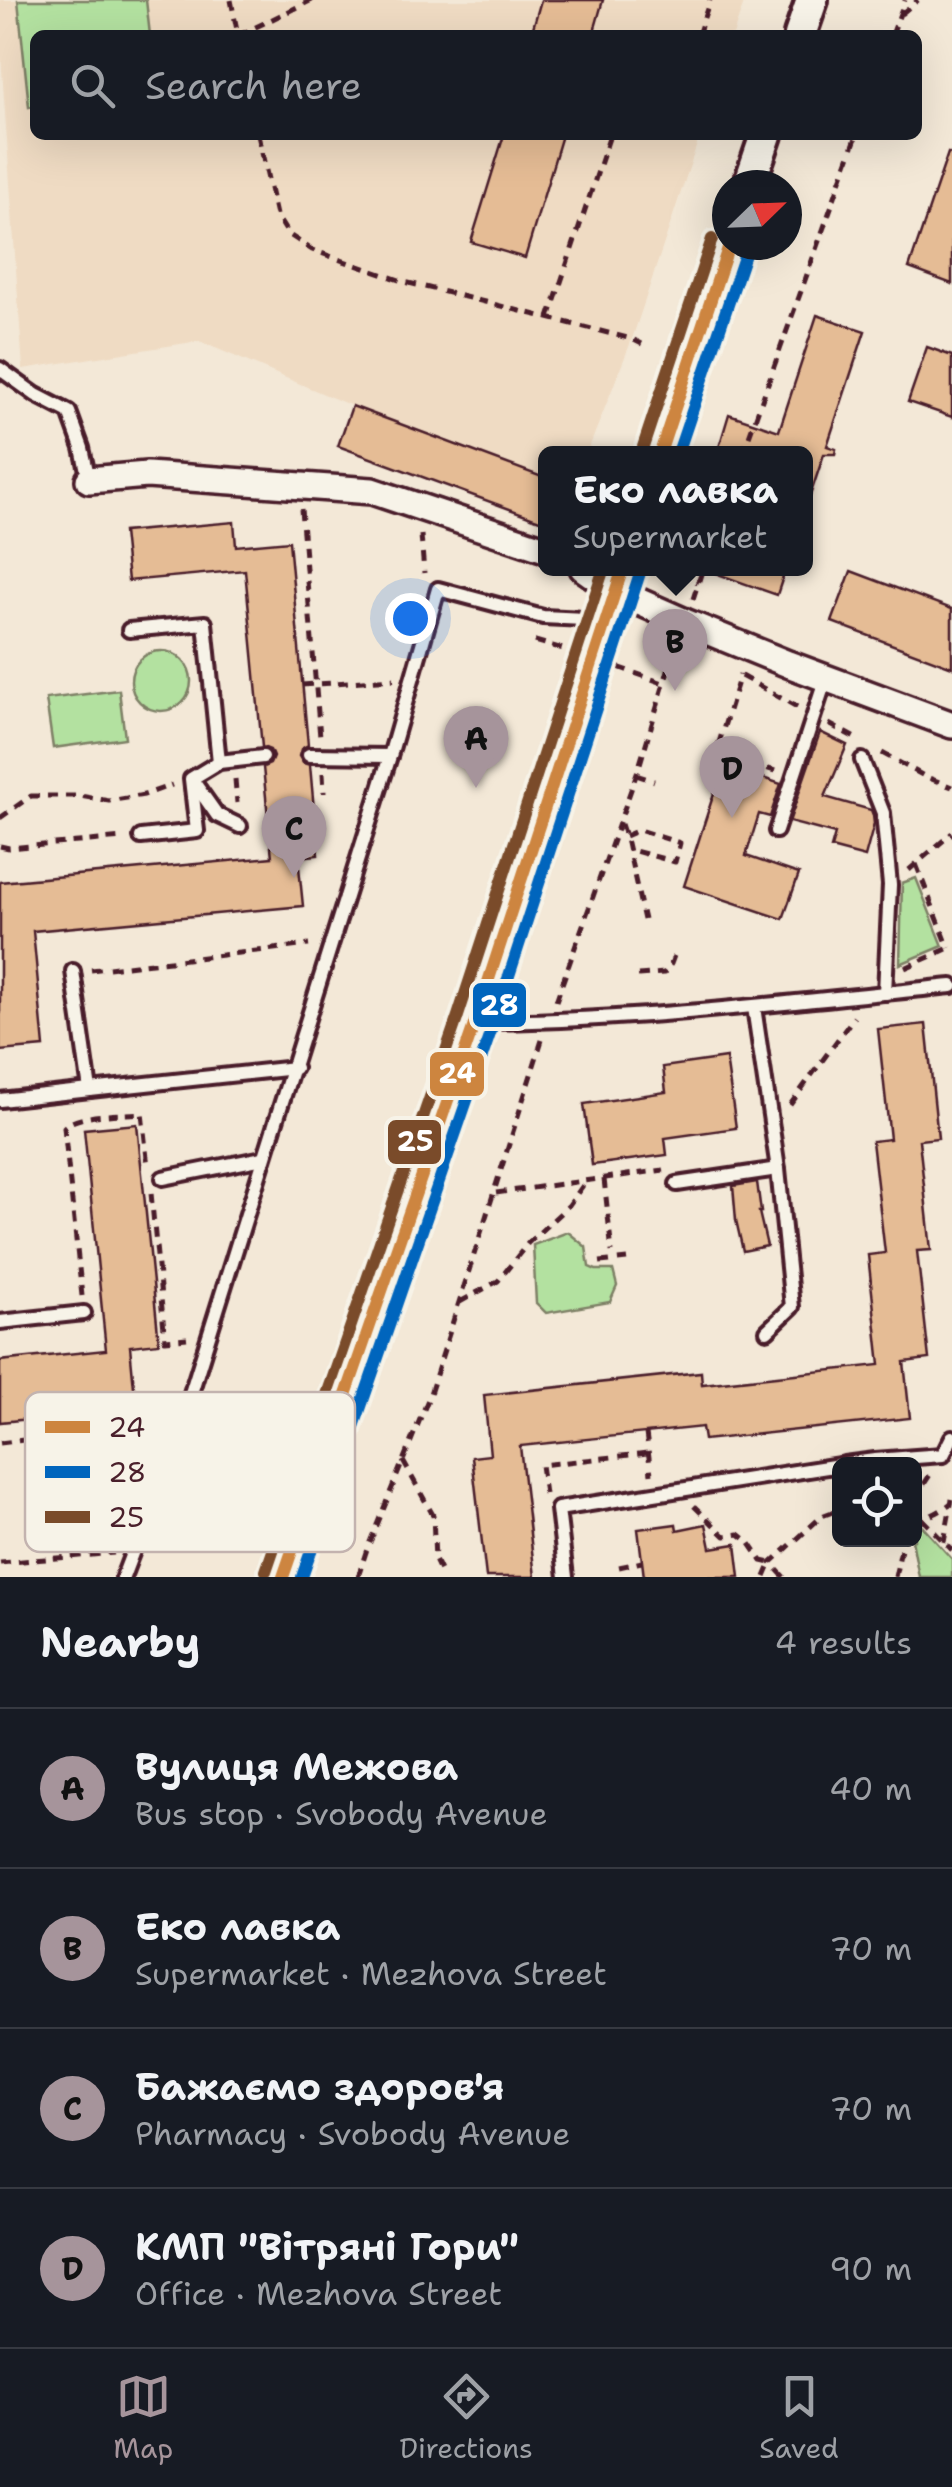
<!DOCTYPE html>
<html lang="en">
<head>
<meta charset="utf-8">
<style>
  body { margin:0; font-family:"Shantell Sans",sans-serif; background:#242831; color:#f1f3f6 }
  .controls { position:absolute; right:30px; bottom:30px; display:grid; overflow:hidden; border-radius:15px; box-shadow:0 10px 40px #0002 }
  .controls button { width:90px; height:90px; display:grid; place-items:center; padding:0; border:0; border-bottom:2px solid #363941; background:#171b24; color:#f1f3f6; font:50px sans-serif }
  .compass { position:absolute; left:712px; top:170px; width:90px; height:90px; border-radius:50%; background:#171b24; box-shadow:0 10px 40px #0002; rotate:67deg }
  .you { position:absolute; left:410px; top:618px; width:35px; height:35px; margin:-25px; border:8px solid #fff; border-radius:50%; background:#1a73e8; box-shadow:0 0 0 15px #1a73e833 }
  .badge { display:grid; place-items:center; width:65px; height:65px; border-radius:50%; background:#a6949b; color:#111; font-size:32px; font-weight:700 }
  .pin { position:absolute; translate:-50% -82px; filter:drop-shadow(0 2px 5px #0008) }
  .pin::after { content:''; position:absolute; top:52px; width:35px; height:30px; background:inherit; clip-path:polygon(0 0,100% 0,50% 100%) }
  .popup { position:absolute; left:538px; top:446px; width:275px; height:130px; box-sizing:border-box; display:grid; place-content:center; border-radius:15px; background:#171b24; filter:drop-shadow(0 2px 8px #0005); font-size:32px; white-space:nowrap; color:#9ea1a6 }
  .popup b { font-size:38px; color:#f1f3f6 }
  .popup::after { content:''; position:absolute; left:50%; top:100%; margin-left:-20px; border:20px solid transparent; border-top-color:#171b24 }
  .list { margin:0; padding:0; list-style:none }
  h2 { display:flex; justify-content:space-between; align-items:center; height:130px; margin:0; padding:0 40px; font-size:42px }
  h2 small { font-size:32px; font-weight:400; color:#9ea1a6 }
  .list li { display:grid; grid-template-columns:65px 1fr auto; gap:30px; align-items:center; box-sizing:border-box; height:160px; padding:0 40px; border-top:2px solid #363941 }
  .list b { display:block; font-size:38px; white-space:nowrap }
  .list p { margin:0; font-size:32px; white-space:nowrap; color:#9ea1a6 }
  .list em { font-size:32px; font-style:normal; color:#9ea1a6 }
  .icon { flex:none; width:55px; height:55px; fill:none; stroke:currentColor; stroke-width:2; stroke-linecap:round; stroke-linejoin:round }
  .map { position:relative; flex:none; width:952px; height:1577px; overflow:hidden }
  .search { position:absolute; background:#171b24; box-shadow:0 10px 40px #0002; left:30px; right:30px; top:30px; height:110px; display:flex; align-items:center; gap:25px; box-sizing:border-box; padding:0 35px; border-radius:15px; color:#9ea1a6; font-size:38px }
  .sheet { height:770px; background:#171b24 }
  nav { display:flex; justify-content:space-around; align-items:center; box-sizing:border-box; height:140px; border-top:2px solid #363941; background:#171b24; font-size:28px; color:#9ea1a6 }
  nav a { display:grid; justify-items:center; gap:5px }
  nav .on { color:#a6949b }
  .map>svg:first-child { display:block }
</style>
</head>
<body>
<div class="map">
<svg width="952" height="1577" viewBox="0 0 952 1577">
  <rect width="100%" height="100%" fill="#f3e8d7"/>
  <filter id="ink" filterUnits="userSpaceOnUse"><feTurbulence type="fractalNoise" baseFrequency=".01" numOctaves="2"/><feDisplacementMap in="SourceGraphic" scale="20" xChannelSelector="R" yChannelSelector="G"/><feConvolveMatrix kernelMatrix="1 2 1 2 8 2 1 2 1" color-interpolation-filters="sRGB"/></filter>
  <g filter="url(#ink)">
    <polygon fill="#efdbc3" points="0,0 745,0 733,35 35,35 35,135 700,135 632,339 587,453 545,453 545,478 352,406 199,341 23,369 0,41"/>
    <g fill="#b3e1a0" stroke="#7e8066" stroke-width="2.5">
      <polygon points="18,0 146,0 150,35 35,35 35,106 29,107"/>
      <circle cx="161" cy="681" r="30"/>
      <polygon points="119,690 125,738 53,748 46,699"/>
      <polygon points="916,878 943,946 900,964 902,883"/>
      <polygon points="568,1232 586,1247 589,1267 596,1270 613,1270 617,1286 610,1302 546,1313 536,1303 533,1245"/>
      <polygon points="915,1523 919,1523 952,1559 952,1577 919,1577 912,1540 914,1540"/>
    </g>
    <g fill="#e5bc95" stroke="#4a1f2b" stroke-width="2.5">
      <polygon points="541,0 603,0 593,35 531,35"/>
      <polygon points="504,135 562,135 525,258 471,242"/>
      <polygon points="948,153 952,154 952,284 909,268"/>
      <polygon points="817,315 865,331 827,446 836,449 835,454 824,454 809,499 805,499 805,454 717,454 729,414 779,431"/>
      <polygon points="927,347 952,356 952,417 908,402"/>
      <polygon points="352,406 545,478 545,522 338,446"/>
      <polygon points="234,522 236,546 289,541 308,745 301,749 299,756 303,763 310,765 318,855 298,857 303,906 33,931 44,1047 0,1051 0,882 272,857 263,767 270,764 273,757 270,750 262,747 245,570 128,581 123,532"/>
      <polygon points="713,568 786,568 777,595 712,572"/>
      <polygon points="851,571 952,609 952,667 832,622"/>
      <polygon points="820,732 847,745 825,797 871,810 873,815 874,824 865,857 831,848 835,834 789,822"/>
      <polygon points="723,765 781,784 770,817 759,814 746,856 799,874 783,919 684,886"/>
      <polygon points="926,1024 938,1138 919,1140 931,1250 917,1251 929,1359 904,1362 910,1418 704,1440 702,1427 520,1446 535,1577 486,1577 472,1457 490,1455 484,1395 701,1372 702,1384 880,1365 868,1255 885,1253 872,1141 890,1139 878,1029"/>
      <polygon points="726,1058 736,1128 665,1138 667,1155 592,1165 584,1104 666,1092 663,1067"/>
      <polygon points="137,1124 159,1343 130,1346 136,1408 0,1422 0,1361 106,1350 84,1129"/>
      <polygon points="757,1182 761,1212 759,1212 767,1246 743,1251 736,1220 733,1186"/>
      <polygon points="676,1524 677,1530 706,1524 711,1548 736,1544 740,1577 644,1577 638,1529"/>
    </g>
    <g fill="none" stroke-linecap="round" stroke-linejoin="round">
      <defs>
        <g id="service">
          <polyline points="0,369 36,395 69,412 82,448 89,480"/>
          <polyline points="129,630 205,623 219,762"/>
          <polyline points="309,755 390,756"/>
          <polyline points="862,760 883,813 890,885 885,993"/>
          <polyline points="193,781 217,815 240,826"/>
          <polyline points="776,831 826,678"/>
          <polyline points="141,837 197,831 191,779 219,762 263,757"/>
          <polyline points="73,971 90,1090 295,1068"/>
          <polyline points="754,1007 778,1169 792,1307 767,1331"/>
          <path d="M 478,1022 C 637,1021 794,1002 952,986"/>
          <polyline points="0,1100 90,1090"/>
          <polyline points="163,1178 263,1158"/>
          <polyline points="677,1184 778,1169"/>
          <polyline points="0,1322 84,1313"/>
          <polyline points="844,1464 875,1460 943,1455 952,1437"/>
          <polyline points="123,1577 182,1422 390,756 438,589 543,617 605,620"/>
          <polyline points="566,1577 558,1509 840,1465"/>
        </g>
        <g id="minor">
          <polyline points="89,480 147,475 372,491 545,549"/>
          <polyline points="583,568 617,592 685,622 788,664 952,725"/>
        </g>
        <g id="tertiary">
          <polyline points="800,35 812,0"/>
          <polyline points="749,185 766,135"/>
          <polyline points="660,453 729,245"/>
          <polyline points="283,1577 475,1022 623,568"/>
        </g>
      </defs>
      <use href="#service" stroke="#4a1f2b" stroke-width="20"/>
      <use href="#minor" stroke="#4a1f2b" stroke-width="32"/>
      <use href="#tertiary" stroke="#4a1f2b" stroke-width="38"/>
      <g stroke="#4a1f2b" stroke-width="5" stroke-dasharray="10 8" stroke-linecap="butt">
        <polyline points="231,0 238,35"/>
        <polyline points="901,14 918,0"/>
        <polyline points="239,35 312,0"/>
        <polyline points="698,35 710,0"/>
        <polyline points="892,35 905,0"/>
        <polyline points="258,135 276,215 288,234 312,250 405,282 632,339 642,344"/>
        <polyline points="549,318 610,135"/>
        <polyline points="743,453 857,135"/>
        <polyline points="301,509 320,737"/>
        <polyline points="421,535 424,573"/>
        <polyline points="662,568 698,582"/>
        <polyline points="693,599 703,568"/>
        <polyline points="535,641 570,651"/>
        <polyline points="618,667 663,683"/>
        <polyline points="741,676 797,707"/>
        <polyline points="302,685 394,679"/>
        <polyline points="829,724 859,740"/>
        <polyline points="716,752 775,771"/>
        <polyline points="882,753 924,776 952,787"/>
        <polyline points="713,762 740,675"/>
        <polyline points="323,773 324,793"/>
        <polyline points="636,775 654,781"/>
        <polyline points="235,779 237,803"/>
        <polyline points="0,818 31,796 80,796 109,801 144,795 172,785"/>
        <polyline points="621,824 627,843 644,920"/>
        <polyline points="625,836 639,830 680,843 675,862 628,849"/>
        <polyline points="0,846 9,848 123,838"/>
        <polyline points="916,864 949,948"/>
        <polyline points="909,870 952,833"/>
        <polyline points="905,968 949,948"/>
        <polyline points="91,970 309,945"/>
        <polyline points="638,975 664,973 671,964 675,953"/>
        <polyline points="556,1001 639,767 675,647"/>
        <polyline points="790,1105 854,1017"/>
        <polyline points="604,1179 612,1252"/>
        <polyline points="151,1193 165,1340 187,1338"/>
        <polyline points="496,1193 664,1170"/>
        <polyline points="600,1262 627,1259"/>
        <path d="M 82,1296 L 64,1127 C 79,1113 121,1115 142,1113 L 148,1167"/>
        <polyline points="460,1302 498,1281 528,1243 569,1205 586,1181"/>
        <polyline points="646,1433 651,1474"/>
        <polyline points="0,1443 161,1423"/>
        <polyline points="403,1461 433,1515 435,1560 443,1577"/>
        <polyline points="545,1494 541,1465 648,1453"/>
        <polyline points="914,1499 930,1475"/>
        <polyline points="694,1506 725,1536 739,1534 749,1542 762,1561 771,1563 765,1577"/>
        <path d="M 914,1518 C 928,1519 942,1511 952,1502"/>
        <polyline points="922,1519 952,1550"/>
        <polyline points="944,1542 952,1499"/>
        <polyline points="0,1563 114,1553"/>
        <polyline points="619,1567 642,1562"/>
        <polyline points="358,1577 366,1552 429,1397 542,1040"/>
        <polyline points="784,1577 771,1563 822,1516 840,1509"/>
        <polyline points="895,1577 903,1540"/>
      </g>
      <use href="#service" stroke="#f7f3e8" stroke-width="12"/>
      <use href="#minor" stroke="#f7f3e8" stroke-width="25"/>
      <use href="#tertiary" stroke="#f7f3e8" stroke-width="30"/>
      <defs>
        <g id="bus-1">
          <polyline points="660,453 729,245"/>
          <polyline points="283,1577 475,1022 623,568"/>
        </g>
        <g id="bus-2">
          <polyline points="678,453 746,251"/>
          <polyline points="302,1577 492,1028 640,573"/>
        </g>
        <g id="bus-3">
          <polyline points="643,447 712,239"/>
          <polyline points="266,1571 458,1016 604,568"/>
        </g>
      </defs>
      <use href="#bus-1" stroke="#f7f3e8" stroke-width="20"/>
      <use href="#bus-2" stroke="#f7f3e8" stroke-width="20"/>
      <use href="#bus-3" stroke="#f7f3e8" stroke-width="20"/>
      <use href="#bus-1" stroke="#cd853f" stroke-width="12"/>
      <use href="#bus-2" stroke="#0065bd" stroke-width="12"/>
      <use href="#bus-3" stroke="#7a4b2a" stroke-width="12"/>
    </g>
  </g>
  <rect x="25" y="1392" width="330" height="160" rx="15" fill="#f7f3e8" stroke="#c3b3af" stroke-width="2.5"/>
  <rect x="45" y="1421" width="45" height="12" fill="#cd853f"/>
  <rect x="45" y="1466" width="45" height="12" fill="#0065bd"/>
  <rect x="45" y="1511" width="45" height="12" fill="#7a4b2a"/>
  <g font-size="28" fill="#4a1f2b">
    <text x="108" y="1437">24</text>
    <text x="108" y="1482">28</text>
    <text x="108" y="1527">25</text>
  </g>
  <g stroke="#f7f3e8" stroke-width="4">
    <rect x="471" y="981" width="57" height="48" rx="10" fill="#0065bd"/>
    <rect x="428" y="1050" width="58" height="48" rx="10" fill="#cd853f"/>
    <rect x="386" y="1118" width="57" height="48" rx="10" fill="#7a4b2a"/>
  </g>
  <g font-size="28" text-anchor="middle" font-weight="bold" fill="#fff">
    <text x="499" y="1015">28</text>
    <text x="457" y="1083">24</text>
    <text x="415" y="1151">25</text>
  </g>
</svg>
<div class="controls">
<button><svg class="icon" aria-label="locate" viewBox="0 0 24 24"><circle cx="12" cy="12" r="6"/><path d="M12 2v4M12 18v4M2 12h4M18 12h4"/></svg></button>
</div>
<svg class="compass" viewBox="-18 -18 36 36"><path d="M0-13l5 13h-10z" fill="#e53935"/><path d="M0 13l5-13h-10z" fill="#9ea1a6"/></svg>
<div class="you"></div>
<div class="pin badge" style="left:476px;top:788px">A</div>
<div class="pin badge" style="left:675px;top:691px">B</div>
<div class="popup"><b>Еко лавка</b>Supermarket</div>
<div class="pin badge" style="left:294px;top:878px">C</div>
<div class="pin badge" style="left:732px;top:818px">D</div>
<div class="search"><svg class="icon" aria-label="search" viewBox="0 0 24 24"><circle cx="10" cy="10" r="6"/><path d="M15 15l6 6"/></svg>Search here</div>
</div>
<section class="sheet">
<h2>Nearby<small>4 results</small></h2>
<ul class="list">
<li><span class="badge">A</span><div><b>Вулиця Межова</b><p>Bus stop · Svobody Avenue</p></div><em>40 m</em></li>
<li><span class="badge">B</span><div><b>Еко лавка</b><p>Supermarket · Mezhova Street</p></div><em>70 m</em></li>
<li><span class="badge">C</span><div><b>Бажаємо здоров'я</b><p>Pharmacy · Svobody Avenue</p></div><em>70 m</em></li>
<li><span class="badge">D</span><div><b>КМП &quot;Вітряні Гори&quot;</b><p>Office · Mezhova Street</p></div><em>90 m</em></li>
</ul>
</section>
<nav>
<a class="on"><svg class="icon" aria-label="map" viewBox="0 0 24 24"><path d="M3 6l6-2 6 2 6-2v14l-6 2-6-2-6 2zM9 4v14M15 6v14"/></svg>Map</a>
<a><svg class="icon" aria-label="directions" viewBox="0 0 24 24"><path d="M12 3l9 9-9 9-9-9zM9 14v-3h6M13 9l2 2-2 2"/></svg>Directions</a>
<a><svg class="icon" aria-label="saved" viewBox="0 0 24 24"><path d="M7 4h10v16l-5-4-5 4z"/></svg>Saved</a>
</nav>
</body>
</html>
